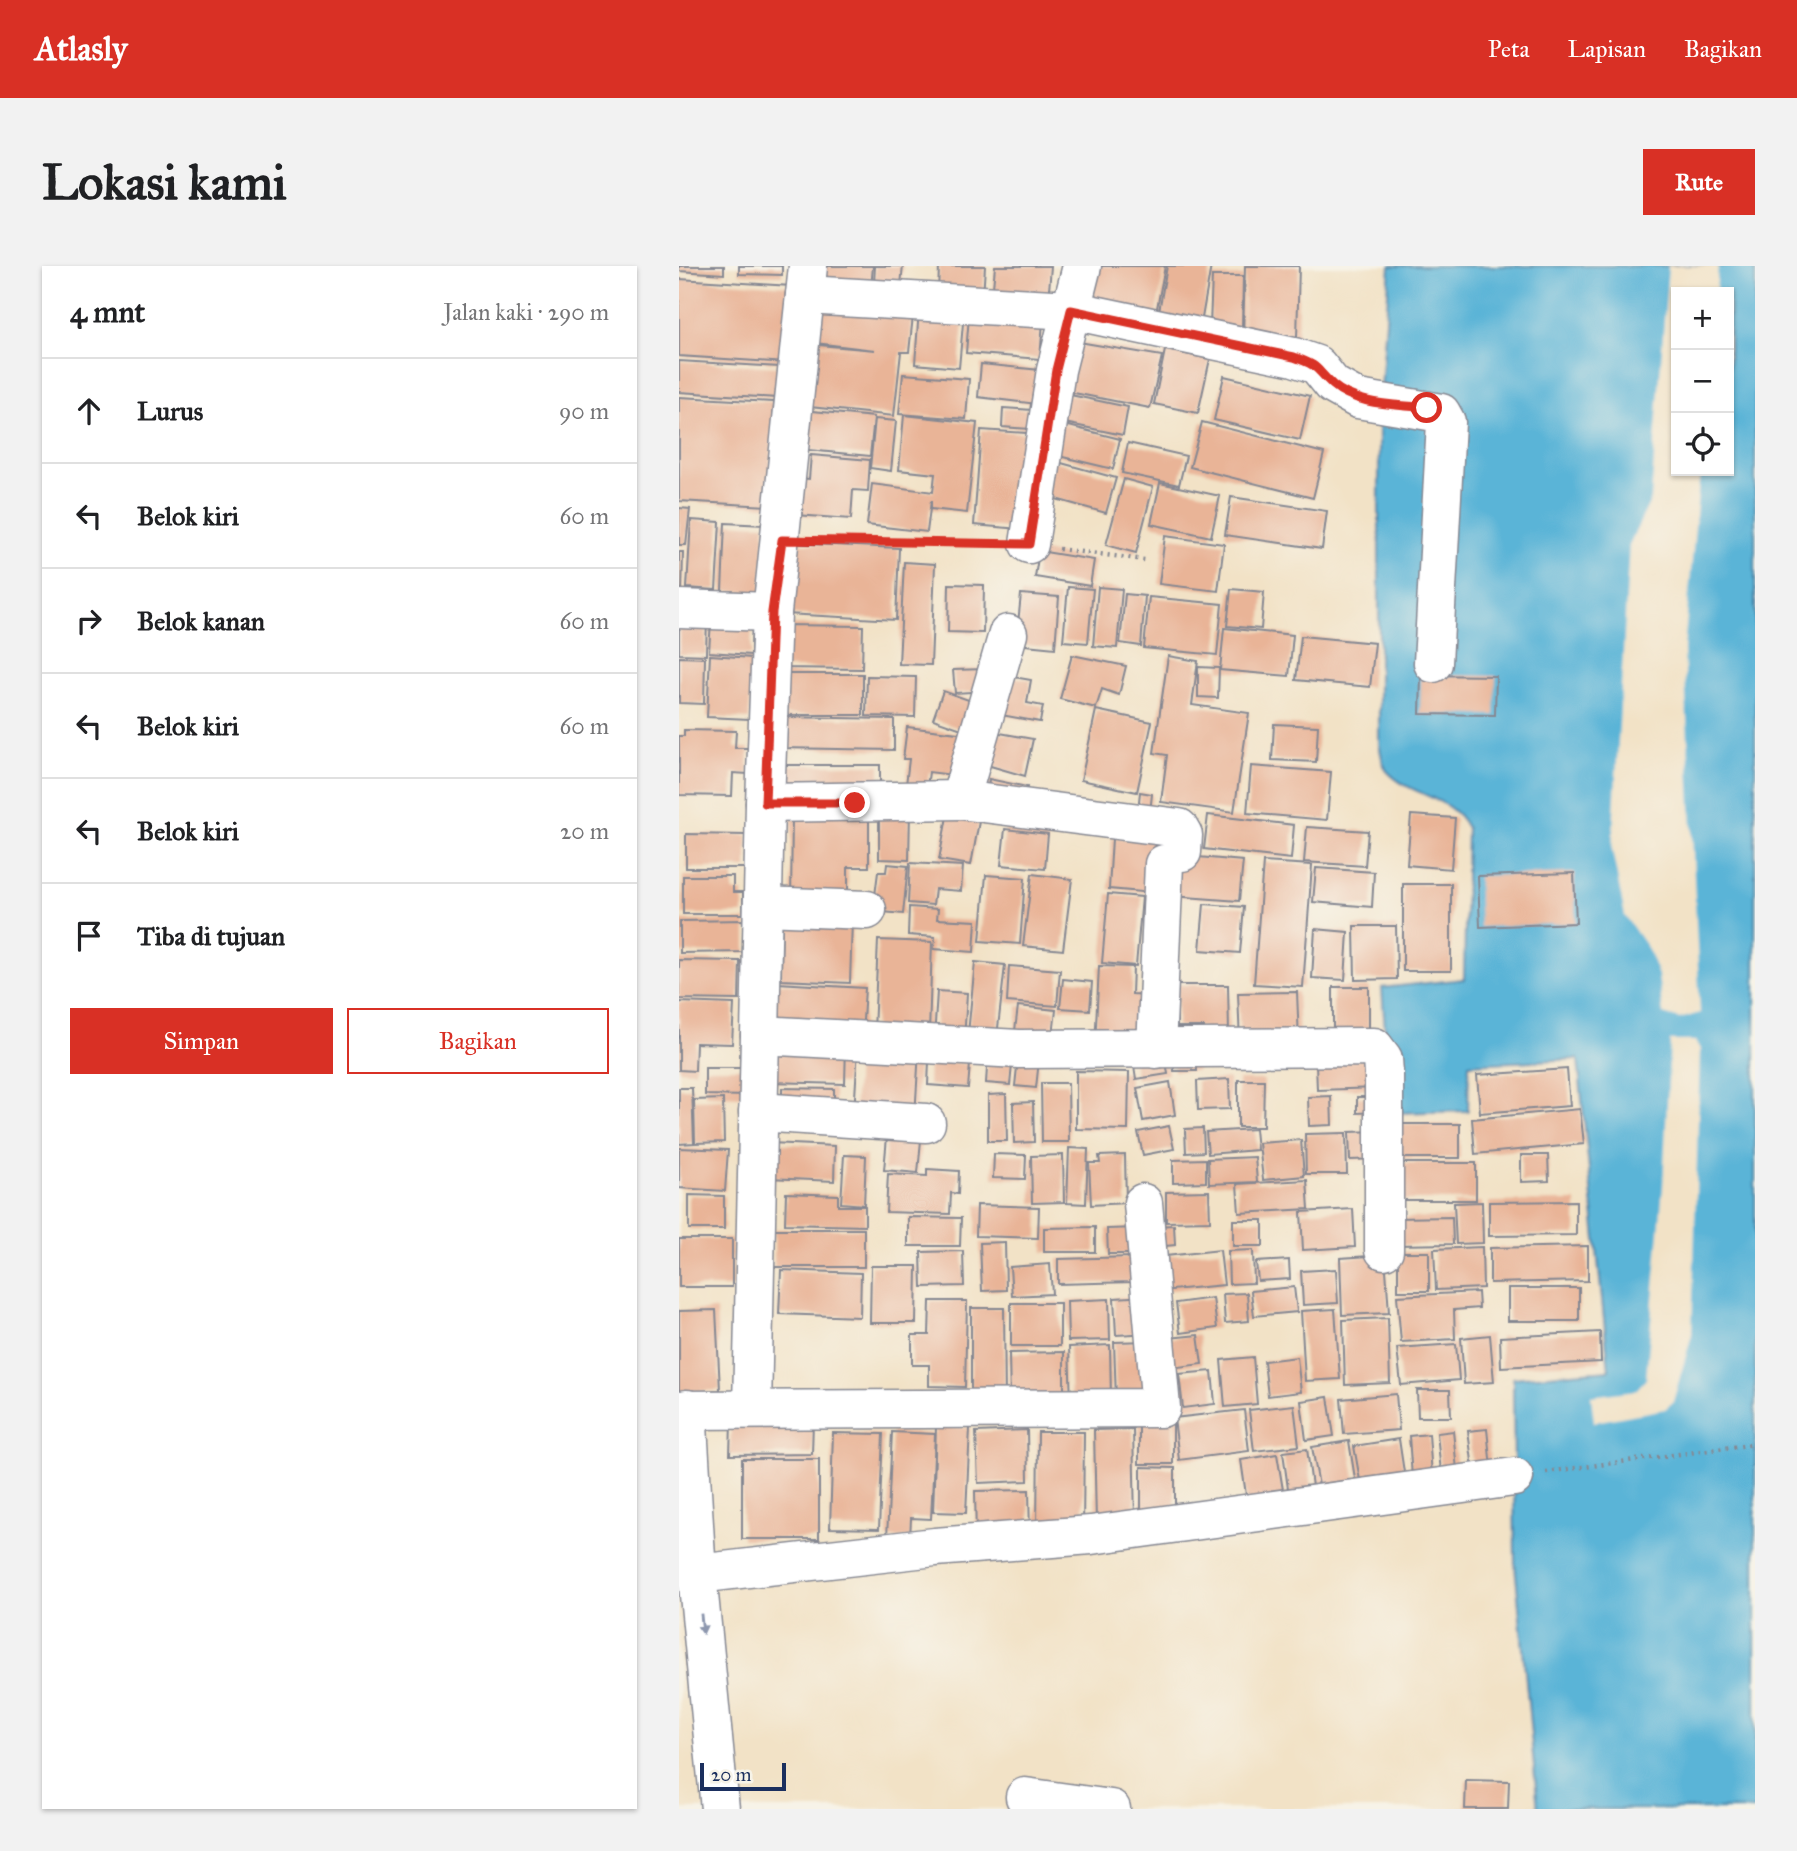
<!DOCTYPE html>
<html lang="id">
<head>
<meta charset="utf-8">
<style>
  body { margin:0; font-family:"IM FELL Great Primer",serif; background:#f2f2f2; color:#202124 }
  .controls { position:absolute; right:21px; top:21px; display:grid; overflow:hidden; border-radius:0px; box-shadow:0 2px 5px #0004 }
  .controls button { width:63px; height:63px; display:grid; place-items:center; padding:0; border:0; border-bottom:2px solid #e0e0e0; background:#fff; color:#202124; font:35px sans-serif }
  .scale { position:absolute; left:21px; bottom:18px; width:86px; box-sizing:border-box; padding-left:7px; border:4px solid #1b2f5e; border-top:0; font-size:19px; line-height:24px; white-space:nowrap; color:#1b2f5e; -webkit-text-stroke:5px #f7f3e8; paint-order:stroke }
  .stop { position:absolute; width:21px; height:21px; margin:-16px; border:5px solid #d93025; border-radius:50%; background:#fff }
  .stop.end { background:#d93025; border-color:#fff; box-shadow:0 2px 7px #0008 }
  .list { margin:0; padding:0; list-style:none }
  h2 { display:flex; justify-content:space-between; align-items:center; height:91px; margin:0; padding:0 28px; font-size:30px }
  h2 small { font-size:23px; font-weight:400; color:#757577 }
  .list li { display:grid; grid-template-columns:46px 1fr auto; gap:21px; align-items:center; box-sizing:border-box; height:105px; padding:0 28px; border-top:2px solid #e0e0e0 }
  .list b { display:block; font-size:26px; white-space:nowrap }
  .list em { font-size:23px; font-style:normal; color:#757577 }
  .actions { display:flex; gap:14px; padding:21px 28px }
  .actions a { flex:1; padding:16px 0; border:2px solid #d93025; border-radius:0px; text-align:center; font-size:24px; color:#d93025 }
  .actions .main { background:#d93025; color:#fff }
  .icon { flex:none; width:38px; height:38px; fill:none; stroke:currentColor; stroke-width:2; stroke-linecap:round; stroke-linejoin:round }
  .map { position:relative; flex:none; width:1076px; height:1543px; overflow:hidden; border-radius:0px }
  header { display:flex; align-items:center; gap:42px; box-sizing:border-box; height:98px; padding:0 35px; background:#d93025; color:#fff }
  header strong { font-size:33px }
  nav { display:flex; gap:38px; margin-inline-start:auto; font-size:24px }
  .intro { display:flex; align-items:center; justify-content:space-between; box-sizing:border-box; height:168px; padding:0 42px }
  h1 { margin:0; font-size:49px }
  .button { padding:18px 32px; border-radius:0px; background:#d93025; color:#fff; font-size:24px; font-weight:700 }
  main { display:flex; gap:42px; padding:0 42px }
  aside { flex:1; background:#fff; border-radius:0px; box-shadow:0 2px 5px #0004 }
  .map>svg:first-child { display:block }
</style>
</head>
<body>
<header>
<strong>Atlasly</strong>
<nav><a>Peta</a><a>Lapisan</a><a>Bagikan</a></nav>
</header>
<div class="intro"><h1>Lokasi kami</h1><a class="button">Rute</a></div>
<main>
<aside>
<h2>4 mnt<small>Jalan kaki · 290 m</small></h2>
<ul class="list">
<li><svg class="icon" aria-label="ahead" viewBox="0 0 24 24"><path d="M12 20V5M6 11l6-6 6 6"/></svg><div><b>Lurus</b></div><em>90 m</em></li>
<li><svg class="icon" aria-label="left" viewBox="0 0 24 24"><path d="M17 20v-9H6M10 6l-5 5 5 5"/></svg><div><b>Belok kiri</b></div><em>60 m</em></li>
<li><svg class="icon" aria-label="right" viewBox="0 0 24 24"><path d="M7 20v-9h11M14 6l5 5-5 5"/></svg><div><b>Belok kanan</b></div><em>60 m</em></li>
<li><svg class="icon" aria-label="left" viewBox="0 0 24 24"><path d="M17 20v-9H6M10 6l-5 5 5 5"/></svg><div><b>Belok kiri</b></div><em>60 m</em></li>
<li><svg class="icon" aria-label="left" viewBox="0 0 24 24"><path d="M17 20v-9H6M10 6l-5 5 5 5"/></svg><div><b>Belok kiri</b></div><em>20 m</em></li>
<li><svg class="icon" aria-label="arrive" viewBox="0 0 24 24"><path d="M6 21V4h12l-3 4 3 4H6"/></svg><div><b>Tiba di tujuan</b></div></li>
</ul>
<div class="actions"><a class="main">Simpan</a><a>Bagikan</a></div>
</aside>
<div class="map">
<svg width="1076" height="1543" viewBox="0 0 1076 1543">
  <rect width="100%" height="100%" fill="#f7f3e8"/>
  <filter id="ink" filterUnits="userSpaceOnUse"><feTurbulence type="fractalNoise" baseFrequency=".0143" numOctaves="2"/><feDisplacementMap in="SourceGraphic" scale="14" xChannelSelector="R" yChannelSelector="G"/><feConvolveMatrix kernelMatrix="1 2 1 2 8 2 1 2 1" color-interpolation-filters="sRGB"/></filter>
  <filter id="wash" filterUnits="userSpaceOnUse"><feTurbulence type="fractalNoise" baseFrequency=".00686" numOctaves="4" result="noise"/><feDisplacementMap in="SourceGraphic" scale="28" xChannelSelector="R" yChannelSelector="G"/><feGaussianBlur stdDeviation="1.57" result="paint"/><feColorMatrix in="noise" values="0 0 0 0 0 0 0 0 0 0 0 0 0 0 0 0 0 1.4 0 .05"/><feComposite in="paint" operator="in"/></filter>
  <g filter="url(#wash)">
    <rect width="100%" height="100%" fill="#f2e2c6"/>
    <path fill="#5ab4d7" stroke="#3a729a" stroke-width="2" fill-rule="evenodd" d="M 711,0 L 1076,0 L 1076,1543 L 859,1543 L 836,1298 L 834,1112 L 930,1104 L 899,793 L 790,798 L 789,845 L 712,847 L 703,722 L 785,713 L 788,562 C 771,528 733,532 708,505 C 703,499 702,486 700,478 L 700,151 ZM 997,26 L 1050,26 L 1050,205 L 997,205 Z"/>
    <g fill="#f2e2c6">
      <polygon points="989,0 1039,0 1037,26 997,26 997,205 1021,205 1005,383 1021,747 1001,753 984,748 979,709 969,683 946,650 933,584 950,279 972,233"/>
      <polygon points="991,775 1016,775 1021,783 1013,1068 994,1136 986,1143 915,1156 912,1130 957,1124 967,1113 984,921"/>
    </g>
    <g id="blocks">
      <g fill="#e9b497">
        <polygon points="0,0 45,0 45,8 0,5"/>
        <polygon points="60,0 103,0 103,9 60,8"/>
        <polygon points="134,0 194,0 192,22 132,17"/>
        <polygon points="196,0 224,0 222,19 195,17"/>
        <polygon points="260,0 306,0 304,32 259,29"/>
        <polygon points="316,0 372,0 369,37 313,33"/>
        <polygon points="416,0 486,0 475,58 414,33"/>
        <polygon points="488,0 532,0 522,58 479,51"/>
        <polygon points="566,0 620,0 618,72 564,71"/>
        <polygon points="533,10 564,10 563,60 531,60"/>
        <polygon points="0,13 113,20 108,97 0,90"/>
        <polygon points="141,31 235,41 230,86 222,86 215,150 122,140 128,78 196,84 136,77"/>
        <polygon points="240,43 285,46 280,102 236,98"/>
        <polygon points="290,50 364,55 361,93 287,87"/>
        <polygon points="394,75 483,90 471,142 385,125"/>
        <polygon points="486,84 531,93 519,147 475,138"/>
        <polygon points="0,95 101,101 99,132 0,126"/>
        <polygon points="302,98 361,104 358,138 299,131"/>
        <polygon points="224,108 290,113 287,153 220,148"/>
        <polygon points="545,110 631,130 621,174 535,154"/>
        <polygon points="377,126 449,141 444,169 371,154"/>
        <polygon points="0,131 95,136 89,240 0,235"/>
        <polygon points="324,142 353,144 352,163 323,161"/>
        <polygon points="133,145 195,151 191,190 129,184"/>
        <polygon points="225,149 298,157 288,247 252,243 252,235 248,266 188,259 193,218 254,226 256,208 220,204"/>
        <polygon points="196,153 217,155 212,205 191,202"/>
        <polygon points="374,156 441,173 434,203 367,187"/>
        <polygon points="523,156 645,187 634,232 511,201"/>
        <polygon points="302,164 348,167 341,263 295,259"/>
        <polygon points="449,177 507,190 500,219 443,207"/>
        <polygon points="132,189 191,194 189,225 174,224 172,253 117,249 120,212 130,213"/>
        <polygon points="375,195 437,212 427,247 366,230"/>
        <polygon points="445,213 474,221 457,287 427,279"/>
        <polygon points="481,217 541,230 532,271 472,258"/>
        <polygon points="552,231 648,245 643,283 546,269"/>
        <polygon points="0,242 11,243 7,279 0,279"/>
        <polygon points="12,254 41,256 37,324 8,322"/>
        <polygon points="46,257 86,259 82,327 43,325"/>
        <polygon points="486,270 545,278 539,325 480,318"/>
        <polygon points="111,277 220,282 217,354 107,348"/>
        <polygon points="360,285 415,294 411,320 356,311"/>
        <polygon points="0,286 4,286 3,327 0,327"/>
        <polygon points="225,296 256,298 252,399 220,398"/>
        <polygon points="270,318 305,319 304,367 269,366"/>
        <polygon points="389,321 414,323 409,377 384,375"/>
        <polygon points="419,321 443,323 438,382 414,380"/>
        <polygon points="552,323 585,326 582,363 548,360"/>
        <polygon points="342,328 380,331 376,382 337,378"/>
        <polygon points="446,328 466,330 462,380 441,377"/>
        <polygon points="470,331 543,338 538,389 465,382"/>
        <polygon points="0,350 28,350 27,389 0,388"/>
        <polygon points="32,354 73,355 72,389 30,386"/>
        <polygon points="103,359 184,360 183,403 103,402"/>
        <polygon points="545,362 614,369 610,410 541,404"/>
        <polygon points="622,370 696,377 691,421 617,414"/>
        <polygon points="31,389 73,392 70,453 28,451"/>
        <polygon points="393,389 447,400 440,429 423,423 417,442 381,433"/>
        <polygon points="489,390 519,395 513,439 570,447 555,546 482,536 488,489 475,487"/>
        <polygon points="0,391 26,392 25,438 0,437"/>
        <polygon points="519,401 540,402 539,432 519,431"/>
        <polygon points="307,403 309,425 276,427 274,404"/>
        <polygon points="100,408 184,408 184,449 101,449"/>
        <polygon points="318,408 352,414 348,437 364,440 361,456 311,447"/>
        <polygon points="742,409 817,410 816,449 741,448"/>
        <polygon points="188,410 237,411 236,451 187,450"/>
        <polygon points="264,425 304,439 294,467 254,453"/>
        <polygon points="417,444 473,456 458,526 402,514"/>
        <polygon points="101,451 215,453 215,484 101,482"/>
        <polygon points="595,458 639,460 637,496 593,494"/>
        <polygon points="228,461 287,468 282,510 250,506 248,521 227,519 230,493 224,493"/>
        <polygon points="5,464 57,465 56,482 70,482 69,508 54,507 53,530 0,529 0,470 5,470"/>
        <polygon points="310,465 354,473 346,510 301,497"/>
        <rect x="99" y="499" width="102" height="34"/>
        <polygon points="572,500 652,506 648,554 568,547"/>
        <polygon points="310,513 348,521 345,537 308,529"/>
        <polygon points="461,526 473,528 471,547 459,545"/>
        <polygon points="200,543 231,544 230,594 200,593"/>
        <polygon points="269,545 301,550 292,599 260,594"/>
        <polygon points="113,548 190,549 190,601 169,601 169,639 112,639"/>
        <polygon points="529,549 615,559 612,593 525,583"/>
        <polygon points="732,549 776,552 772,603 728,599"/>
        <polygon points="628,561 689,565 686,600 625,596"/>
        <polygon points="326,563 369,568 366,603 322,599"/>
        <polygon points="7,568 68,569 68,602 7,602"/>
        <polygon points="433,572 477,575 474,627 430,623"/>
        <polygon points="496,589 564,595 560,635 493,630"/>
        <polygon points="584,596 633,599 624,721 575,718"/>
        <polygon points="231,597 284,600 282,625 256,623 254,639 229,637"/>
        <polygon points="208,598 229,600 224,648 194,645 199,606 207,606"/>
        <polygon points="637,602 695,606 693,641 634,636"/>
        <polygon points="895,607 897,657 801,661 799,610"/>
        <polygon points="353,608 393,613 384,684 344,680"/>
        <polygon points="307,609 346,612 341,678 301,675"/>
        <polygon points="4,610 54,610 54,626 64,626 64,648 4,648"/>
        <rect x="724" y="618" width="48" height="87"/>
        <polygon points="429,628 463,631 457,700 423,697"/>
        <polygon points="525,638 565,641 561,687 521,684"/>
        <polygon points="230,641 259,643 258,653 297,655 295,686 255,683 256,671 229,669"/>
        <polygon points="103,652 173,654 171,717 102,714"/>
        <polygon points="67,654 67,686 1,687 1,655"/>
        <polygon points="675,660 717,660 718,713 676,714"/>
        <polygon points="636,663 669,666 666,714 633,712"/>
        <polygon points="199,674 253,676 250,768 195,765"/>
        <polygon points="0,694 61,695 60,734 0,733"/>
        <polygon points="296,696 326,699 318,771 289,768"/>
        <polygon points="330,700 381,704 378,740 328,736"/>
        <polygon points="420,700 454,701 453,728 472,729 470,781 416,779"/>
        <polygon points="384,713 413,716 411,744 381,742"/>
        <polygon points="98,717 186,722 183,770 95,766"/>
        <polygon points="498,719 549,719 550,767 525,768 525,761 498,761"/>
        <rect x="654" y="721" width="36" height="53"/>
        <polygon points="258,725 288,727 285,775 255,774"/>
        <polygon points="618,726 620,775 561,777 559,727"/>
        <polygon points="0,736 55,738 53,778 17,777 16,805 0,804"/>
        <polygon points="339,740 377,744 373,777 335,773"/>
        <polygon points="93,775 167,777 166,818 92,816"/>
        <polygon points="179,781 240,784 236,851 175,848"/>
        <polygon points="517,785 518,805 495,805 494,786"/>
        <polygon points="309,787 334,789 331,819 307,817"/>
        <polygon points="486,789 489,808 457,813 454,794"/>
        <polygon points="339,792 360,794 357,822 336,820"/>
        <polygon points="698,793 699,822 638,824 637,796"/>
        <polygon points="250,795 291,798 289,822 249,819"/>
        <polygon points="26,802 68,802 68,830 26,829"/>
        <polygon points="888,803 891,840 801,847 798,809"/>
        <polygon points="397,805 450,806 449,864 397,863"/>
        <polygon points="550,813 551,843 519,844 518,815"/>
        <polygon points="559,814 585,814 584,861 559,861"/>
        <polygon points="491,816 496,849 464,855 458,822"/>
        <polygon points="362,817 389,817 390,876 363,876"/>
        <polygon points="0,822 13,822 15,877 0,878"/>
        <polygon points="103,822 155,823 155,845 103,844"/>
        <polygon points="327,828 328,875 309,875 309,829"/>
        <polygon points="652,830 653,859 630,860 629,831"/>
        <polygon points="678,831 698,831 698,846 678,847"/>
        <polygon points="44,833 45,876 16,877 15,834"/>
        <polygon points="354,836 355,876 335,877 334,837"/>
        <polygon points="901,843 905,878 796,888 793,853"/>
        <rect x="712" y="858" width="69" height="34"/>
        <polygon points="209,860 243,863 239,907 205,904"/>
        <polygon points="490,860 495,883 464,889 459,866"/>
        <polygon points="524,862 525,886 507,887 506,863"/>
        <polygon points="576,863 578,884 529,888 527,866"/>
        <polygon points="700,865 700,893 671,894 670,866"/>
        <polygon points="667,867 668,908 627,908 626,868"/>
        <polygon points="622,874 625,910 584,914 580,877"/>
        <polygon points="91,877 156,880 155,915 90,912"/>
        <polygon points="0,882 49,884 46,925 0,922"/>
        <polygon points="390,882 409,883 407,938 388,937"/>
        <polygon points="315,888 347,889 346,913 314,912"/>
        <polygon points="165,889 187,890 185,939 162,937"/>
        <polygon points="384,889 385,936 353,937 352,890"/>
        <polygon points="446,889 447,937 412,939 410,897 421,897 420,890"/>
        <polygon points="842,889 869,889 870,915 842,916"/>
        <polygon points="576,891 578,916 530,918 529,893"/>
        <polygon points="527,893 527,916 494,917 494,894"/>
        <rect x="714" y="897" width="83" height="37"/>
        <polygon points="248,903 280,905 279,928 272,927 271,948 207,946 209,908 248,910"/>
        <polygon points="628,914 630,943 560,947 558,918"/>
        <polygon points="530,925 531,955 487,956 487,926"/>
        <polygon points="107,927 159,929 159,940 186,940 186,960 106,958"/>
        <polygon points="10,929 45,930 45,963 10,963"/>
        <polygon points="897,935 897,969 810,970 810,936"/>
        <polygon points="803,936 804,977 777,978 775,937"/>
        <polygon points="298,939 360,941 359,972 297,970"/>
        <polygon points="674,943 676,981 624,984 622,946"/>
        <polygon points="229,951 282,952 281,980 229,980"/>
        <polygon points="773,951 774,978 716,979 716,952"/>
        <rect x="554" y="954" width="30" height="26"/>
        <polygon points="495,959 496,979 476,981 474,960"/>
        <polygon points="416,961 416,986 365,986 365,962"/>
        <polygon points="460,962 460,988 429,988 428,963"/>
        <rect x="95" y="963" width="90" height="38"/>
        <rect x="0" y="973" width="53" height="48"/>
        <polygon points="326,976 327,1024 303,1025 301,977"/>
        <polygon points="909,980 909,1015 811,1017 811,982"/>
        <polygon points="803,981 804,1022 757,1024 755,983"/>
        <polygon points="541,984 545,1019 482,1025 478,991"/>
        <polygon points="574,984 575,1017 550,1018 549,985"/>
        <polygon points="284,985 285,1020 243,1021 242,986"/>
        <rect x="719" y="986" width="31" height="39"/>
        <polygon points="706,989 710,1047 663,1049 661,992"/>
        <polygon points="454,991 454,1016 379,1018 379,993"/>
        <polygon points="610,994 611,1013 579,1015 577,996"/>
        <polygon points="371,998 373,1028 333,1030 331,1001"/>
        <polygon points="192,1000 238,1000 237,1057 191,1057"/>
        <polygon points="657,1003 659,1037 624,1039 622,1005"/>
        <polygon points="102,1004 182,1007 181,1051 100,1048"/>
        <polygon points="615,1021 618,1046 575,1050 572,1025"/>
        <rect x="829" y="1022" width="71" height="33"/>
        <polygon points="799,1026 800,1042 775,1044 776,1073 722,1076 718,1030"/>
        <polygon points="568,1027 570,1055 546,1057 544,1028"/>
        <polygon points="469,1030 472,1067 437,1069 435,1032"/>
        <polygon points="534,1032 538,1062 501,1067 497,1037"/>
        <polygon points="430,1033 431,1074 389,1075 388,1035"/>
        <polygon points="251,1035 288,1035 286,1121 250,1120 250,1099 233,1099 233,1069 250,1069"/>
        <rect x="332" y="1037" width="49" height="43"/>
        <polygon points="292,1042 325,1042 326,1135 292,1136"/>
        <polygon points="656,1043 661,1113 626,1115 622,1045"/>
        <polygon points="37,1044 41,1124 0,1126 0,1045"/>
        <polygon points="709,1052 711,1117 666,1119 664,1054"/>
        <polygon points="921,1066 922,1096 822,1101 821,1071"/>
        <polygon points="519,1069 523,1098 484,1103 480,1073"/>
        <polygon points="811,1069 815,1116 785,1118 782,1072"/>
        <polygon points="471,1075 472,1133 437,1133 435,1076"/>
        <polygon points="777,1078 780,1114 722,1119 718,1082"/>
        <polygon points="431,1079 432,1135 392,1136 390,1081"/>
        <polygon points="385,1086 385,1132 331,1133 330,1087"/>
        <polygon points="574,1091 578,1138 546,1141 542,1094"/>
        <polygon points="618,1091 622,1126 589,1130 585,1095"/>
        <polygon points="533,1105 536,1138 504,1142 500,1108"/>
        <polygon points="738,1124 771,1124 772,1151 739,1151"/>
        <polygon points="717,1128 720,1164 665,1168 662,1133"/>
        <polygon points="649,1131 655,1170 627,1174 622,1135"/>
        <polygon points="615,1139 620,1180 575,1185 570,1144"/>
        <polygon points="565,1144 570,1185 500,1194 495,1152"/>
        <rect x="460" y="1151" width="34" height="47"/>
        <polygon points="134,1155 133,1188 51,1189 52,1156"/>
        <polygon points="257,1161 291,1162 287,1247 254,1246"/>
        <polygon points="454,1163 456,1255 417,1256 415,1164"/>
        <polygon points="808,1163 812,1202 794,1203 789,1165"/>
        <polygon points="348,1164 349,1215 299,1217 297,1166"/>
        <polygon points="774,1165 778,1204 762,1206 758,1167"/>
        <polygon points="213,1166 256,1168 252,1253 232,1252 231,1272 208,1272"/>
        <polygon points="359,1166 405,1166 404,1266 358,1265"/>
        <polygon points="154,1167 204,1168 200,1263 151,1262"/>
        <polygon points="750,1168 753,1210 733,1211 730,1170"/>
        <polygon points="720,1173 726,1213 682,1220 675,1180"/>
        <polygon points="670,1175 677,1219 641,1225 633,1181"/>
        <polygon points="628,1183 634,1228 610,1230 604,1186"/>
        <polygon points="598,1188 605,1230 568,1236 562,1194"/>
        <rect x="63" y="1193" width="77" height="80"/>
        <polygon points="462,1201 496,1202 496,1253 462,1253"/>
        <polygon points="350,1224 351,1270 297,1271 296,1225"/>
        <polygon points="787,1514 830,1515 829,1543 786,1543"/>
      </g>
    </g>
  </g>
  <g filter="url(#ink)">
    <use href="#blocks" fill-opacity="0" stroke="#868892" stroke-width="2"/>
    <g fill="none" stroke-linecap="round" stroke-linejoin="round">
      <defs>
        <g id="minor">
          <polyline points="126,29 392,44 615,91 638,99 654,119 679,133 762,147 767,156 754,397"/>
          <polyline points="350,278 377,104 403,0"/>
          <polyline points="0,343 93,346"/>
          <polyline points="281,534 500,562 504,569 503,586"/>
          <polyline points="86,537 281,534 329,368"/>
          <polyline points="84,640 188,644"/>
          <polyline points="81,769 340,783 695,781 704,793 705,808 705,984"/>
          <polyline points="477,783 485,598"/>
          <polyline points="79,846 247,857"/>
          <polyline points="73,1142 86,537 93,346 129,0"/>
          <polyline points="8,1143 18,1308 41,1543"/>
          <polyline points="0,1144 482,1142 464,937"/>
          <polyline points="18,1308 256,1281 412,1269 835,1211"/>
          <polyline points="346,1531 432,1543"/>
        </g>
      </defs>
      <use href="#minor" stroke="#868892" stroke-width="41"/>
      <g stroke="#868892" stroke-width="4.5" stroke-dasharray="2 5" stroke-linecap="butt">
        <polyline points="132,275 319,278"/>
        <polyline points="380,283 466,294"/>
        <polyline points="867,1206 1076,1178"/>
      </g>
      <use href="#minor" stroke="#fff" stroke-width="38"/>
    </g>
    <defs><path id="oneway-solid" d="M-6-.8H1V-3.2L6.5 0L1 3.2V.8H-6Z" transform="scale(1.75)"/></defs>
    <use fill="#8d97ae" href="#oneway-solid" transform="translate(23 1358) rotate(84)"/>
  </g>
  <g fill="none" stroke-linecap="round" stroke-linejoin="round" filter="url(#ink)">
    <path stroke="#d93025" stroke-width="9" d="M 176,537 L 86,537 L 93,346 L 103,274 L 350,278 L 377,104 L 392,44 L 615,91 C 643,101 635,102 654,119 C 678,140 718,138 748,142"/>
  </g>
</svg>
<div class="controls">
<button>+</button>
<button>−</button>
<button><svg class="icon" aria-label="locate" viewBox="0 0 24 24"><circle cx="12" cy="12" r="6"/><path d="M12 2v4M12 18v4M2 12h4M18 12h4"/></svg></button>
</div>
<div class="scale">20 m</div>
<div class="stop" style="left:748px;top:142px"></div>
<div class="stop end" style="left:176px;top:537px"></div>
</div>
</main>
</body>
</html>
